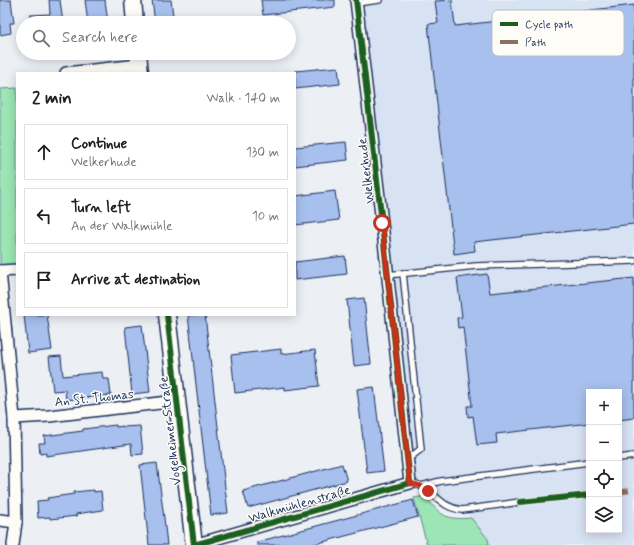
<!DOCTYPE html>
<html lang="en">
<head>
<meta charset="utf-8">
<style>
  body { margin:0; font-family:Mynerve,sans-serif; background:#f2f2f2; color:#202124 }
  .controls { position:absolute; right:12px; bottom:12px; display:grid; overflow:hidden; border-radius:0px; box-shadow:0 2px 10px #0003 }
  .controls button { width:36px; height:36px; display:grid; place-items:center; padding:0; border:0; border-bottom:1px solid #e0e0e0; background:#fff; color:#202124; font:20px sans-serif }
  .stop { position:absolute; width:12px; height:12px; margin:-9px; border:3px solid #c8321e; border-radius:50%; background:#fff }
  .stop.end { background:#c8321e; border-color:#fff; box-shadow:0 1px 4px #0008 }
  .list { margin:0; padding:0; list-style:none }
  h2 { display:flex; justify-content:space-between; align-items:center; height:52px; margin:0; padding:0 16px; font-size:17px }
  h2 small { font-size:13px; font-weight:400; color:#757577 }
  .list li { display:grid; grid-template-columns:26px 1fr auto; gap:12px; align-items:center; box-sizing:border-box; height:56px; margin:0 8px 8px; padding:0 8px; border:1px solid #e0e0e0; border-radius:0px }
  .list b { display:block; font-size:15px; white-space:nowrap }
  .list p { margin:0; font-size:13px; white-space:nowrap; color:#757577 }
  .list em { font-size:13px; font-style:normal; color:#757577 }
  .icon { flex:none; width:22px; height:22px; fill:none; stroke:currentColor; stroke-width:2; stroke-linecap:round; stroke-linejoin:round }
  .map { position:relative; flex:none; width:634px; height:545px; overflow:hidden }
  .search { position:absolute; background:#fff; box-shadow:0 2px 10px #0003; left:16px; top:16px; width:280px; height:44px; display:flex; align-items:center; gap:10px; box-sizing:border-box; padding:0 14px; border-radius:22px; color:#757577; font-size:15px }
  .panel { position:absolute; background:#fff; box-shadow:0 2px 10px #0003; left:16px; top:72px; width:280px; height:244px; border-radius:0px }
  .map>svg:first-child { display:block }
</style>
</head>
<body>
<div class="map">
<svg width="634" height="545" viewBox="0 0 634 545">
  <rect width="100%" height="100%" fill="#ecf0f5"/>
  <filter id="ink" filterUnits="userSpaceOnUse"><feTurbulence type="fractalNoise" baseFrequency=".025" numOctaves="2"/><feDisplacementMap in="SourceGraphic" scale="8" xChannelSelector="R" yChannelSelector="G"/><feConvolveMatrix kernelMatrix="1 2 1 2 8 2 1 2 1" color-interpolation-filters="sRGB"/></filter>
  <g filter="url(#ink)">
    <path fill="#d7e2f3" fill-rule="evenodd" d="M 359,0 L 634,0 L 634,545 L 489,545 L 488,539 L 464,509 L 448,506 L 440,499 L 427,480 L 411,480 ZM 589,392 L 619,392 L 619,530 L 589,530 Z"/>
    <g fill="#9ce5b4" stroke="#5c8a89">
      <polygon points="17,88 17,268 0,269 0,89"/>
      <path d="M 425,496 C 441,516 445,520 471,518 L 488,539 L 489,545 L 427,545 L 414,498 Z"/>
    </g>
    <g fill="#a7c0ed" stroke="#1b2f5e">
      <polygon points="0,0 11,0 14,23 10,23 11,33 0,35"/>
      <polygon points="49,0 60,0 63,23 30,23 30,15 50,14"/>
      <polygon points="85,0 105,0 108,23 88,23"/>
      <polygon points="152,0 171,0 174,23 155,23"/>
      <polygon points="261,0 335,0 335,7 263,15"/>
      <polygon points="452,0 455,26 634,5 634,224 474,242 475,251 454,254 428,24 438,23 435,1"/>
      <polygon points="338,67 340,84 295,89 295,71"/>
      <polygon points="346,142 348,160 295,166 295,147"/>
      <polygon points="335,191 339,220 295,225 295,196"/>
      <polygon points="345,256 347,274 295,280 295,262"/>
      <polygon points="487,274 490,293 634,278 634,418 619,420 619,392 589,392 589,423 496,434 497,443 477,445 473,416 468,417 467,406 472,406 463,327 458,328 457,318 462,317 457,278"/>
      <polygon points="364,298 371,364 354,366 347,300"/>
      <polygon points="24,315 47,315 52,350 28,353"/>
      <polygon points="188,315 205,315 228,513 211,515"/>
      <polygon points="142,325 150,392 132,394 125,327"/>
      <polygon points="281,349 281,354 315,350 319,386 285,390 285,387 235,393 231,355"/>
      <polygon points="61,356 63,376 102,372 103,379 109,379 111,395 66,400 65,390 53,391 49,357"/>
      <polygon points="374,387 384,471 367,473 357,389"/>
      <polygon points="116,425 116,427 123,426 123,427 140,426 143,454 132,455 131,444 46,456 46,453 40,454 39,443 45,443 44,436 83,431 83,429"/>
      <polygon points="157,463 164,518 167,545 149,545 140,465"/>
      <polygon points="342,464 347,481 248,508 243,491"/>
      <polygon points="94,490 94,492 101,491 103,510 76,514 77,516 50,519 50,517 38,518 37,501 48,500 47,498 74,494 74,492"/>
      <polygon points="413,500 418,517 311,545 257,545 257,542"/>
    </g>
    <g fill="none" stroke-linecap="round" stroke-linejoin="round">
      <defs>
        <g id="service">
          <polyline points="356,3 379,0"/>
          <polyline points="403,273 421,449 408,459"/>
          <polyline points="387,275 476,266 634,261"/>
          <polyline points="619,458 634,456"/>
          <path d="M 410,483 C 414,484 418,484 422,486 C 438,496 441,507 462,510 L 520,502"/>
          <polyline points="421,486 441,481 589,462"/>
        </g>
        <g id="minor">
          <polyline points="66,73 139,65"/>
          <polyline points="0,271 14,418 16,522 13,545"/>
          <polyline points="0,271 17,270"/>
          <polyline points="14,418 49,416 177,401"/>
          <polyline points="0,520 16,522"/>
          <polyline points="194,545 410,483 382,223 356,0"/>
        </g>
        <g id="secondary">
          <polyline points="133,0 135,23"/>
          <polyline points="138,53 140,73"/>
          <polyline points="167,315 194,545"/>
        </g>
      </defs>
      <use href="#service" stroke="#1b2f5e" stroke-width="8"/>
      <use href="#minor" stroke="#1b2f5e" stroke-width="14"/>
      <use href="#secondary" stroke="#1b2f5e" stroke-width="19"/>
      <use href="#service" stroke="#fdfcf7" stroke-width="5.5"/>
      <use href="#minor" stroke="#fdfcf7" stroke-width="11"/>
      <use href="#secondary" stroke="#fdfcf7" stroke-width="16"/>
      <polyline stroke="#8d6e63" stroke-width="5" stroke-dasharray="10 5" stroke-linecap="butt" points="619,492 634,490"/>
      <defs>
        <g id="cycleway">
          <polyline points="167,315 194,545"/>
          <polyline points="520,502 589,495"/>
          <polyline points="194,545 410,483 382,223 356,0"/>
        </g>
      </defs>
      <use href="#cycleway" stroke="#fdfcf7" stroke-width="8"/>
      <use href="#cycleway" stroke="#1b5e20" stroke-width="6"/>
    </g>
  </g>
  <g fill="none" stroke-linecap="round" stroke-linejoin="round" filter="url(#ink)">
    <polyline stroke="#c8321e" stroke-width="5" points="382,223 410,483 421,486 428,491"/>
  </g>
  <g text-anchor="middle" stroke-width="3" stroke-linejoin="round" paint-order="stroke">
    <g font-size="13" fill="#1b2f5e" stroke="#fdfcf7">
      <text transform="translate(365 171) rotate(-97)" y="5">Welkerhude</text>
      <text transform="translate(94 397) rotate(-6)" y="5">An St. Thomas</text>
      <text transform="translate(169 431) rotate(-97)" y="5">Vogelheimer Straße</text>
      <text transform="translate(299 503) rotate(-16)" y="5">Walkmühlenstraße</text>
    </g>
  </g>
  <rect x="492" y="10" width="132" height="46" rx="6" fill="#fdfcf7" stroke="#b9bec9" stroke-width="1"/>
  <rect x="500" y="22" width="18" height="4" fill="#1b5e20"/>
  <rect x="500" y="40" width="18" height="4" fill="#8d6e63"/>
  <g font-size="11" fill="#1b2f5e">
    <text x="525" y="28">Cycle path</text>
    <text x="525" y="46">Path</text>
  </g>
</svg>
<div class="controls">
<button>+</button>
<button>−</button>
<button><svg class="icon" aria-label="locate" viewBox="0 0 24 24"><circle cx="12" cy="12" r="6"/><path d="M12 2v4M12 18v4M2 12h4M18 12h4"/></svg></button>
<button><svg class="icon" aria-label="layers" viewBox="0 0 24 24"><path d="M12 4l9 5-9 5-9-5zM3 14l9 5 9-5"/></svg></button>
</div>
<div class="stop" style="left:382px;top:223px"></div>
<div class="stop end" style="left:428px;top:491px"></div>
<div class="search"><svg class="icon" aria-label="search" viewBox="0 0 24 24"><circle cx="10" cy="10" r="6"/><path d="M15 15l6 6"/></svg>Search here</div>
<section class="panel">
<h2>2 min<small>Walk · 140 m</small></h2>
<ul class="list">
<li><svg class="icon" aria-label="ahead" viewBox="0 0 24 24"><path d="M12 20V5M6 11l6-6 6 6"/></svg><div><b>Continue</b><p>Welkerhude</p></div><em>130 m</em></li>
<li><svg class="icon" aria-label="left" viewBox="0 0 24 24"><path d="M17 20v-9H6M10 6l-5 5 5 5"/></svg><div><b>Turn left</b><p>An der Walkmühle</p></div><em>10 m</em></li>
<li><svg class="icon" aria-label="arrive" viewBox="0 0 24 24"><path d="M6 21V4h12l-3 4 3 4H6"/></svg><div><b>Arrive at destination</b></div></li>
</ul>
</section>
</div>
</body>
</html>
